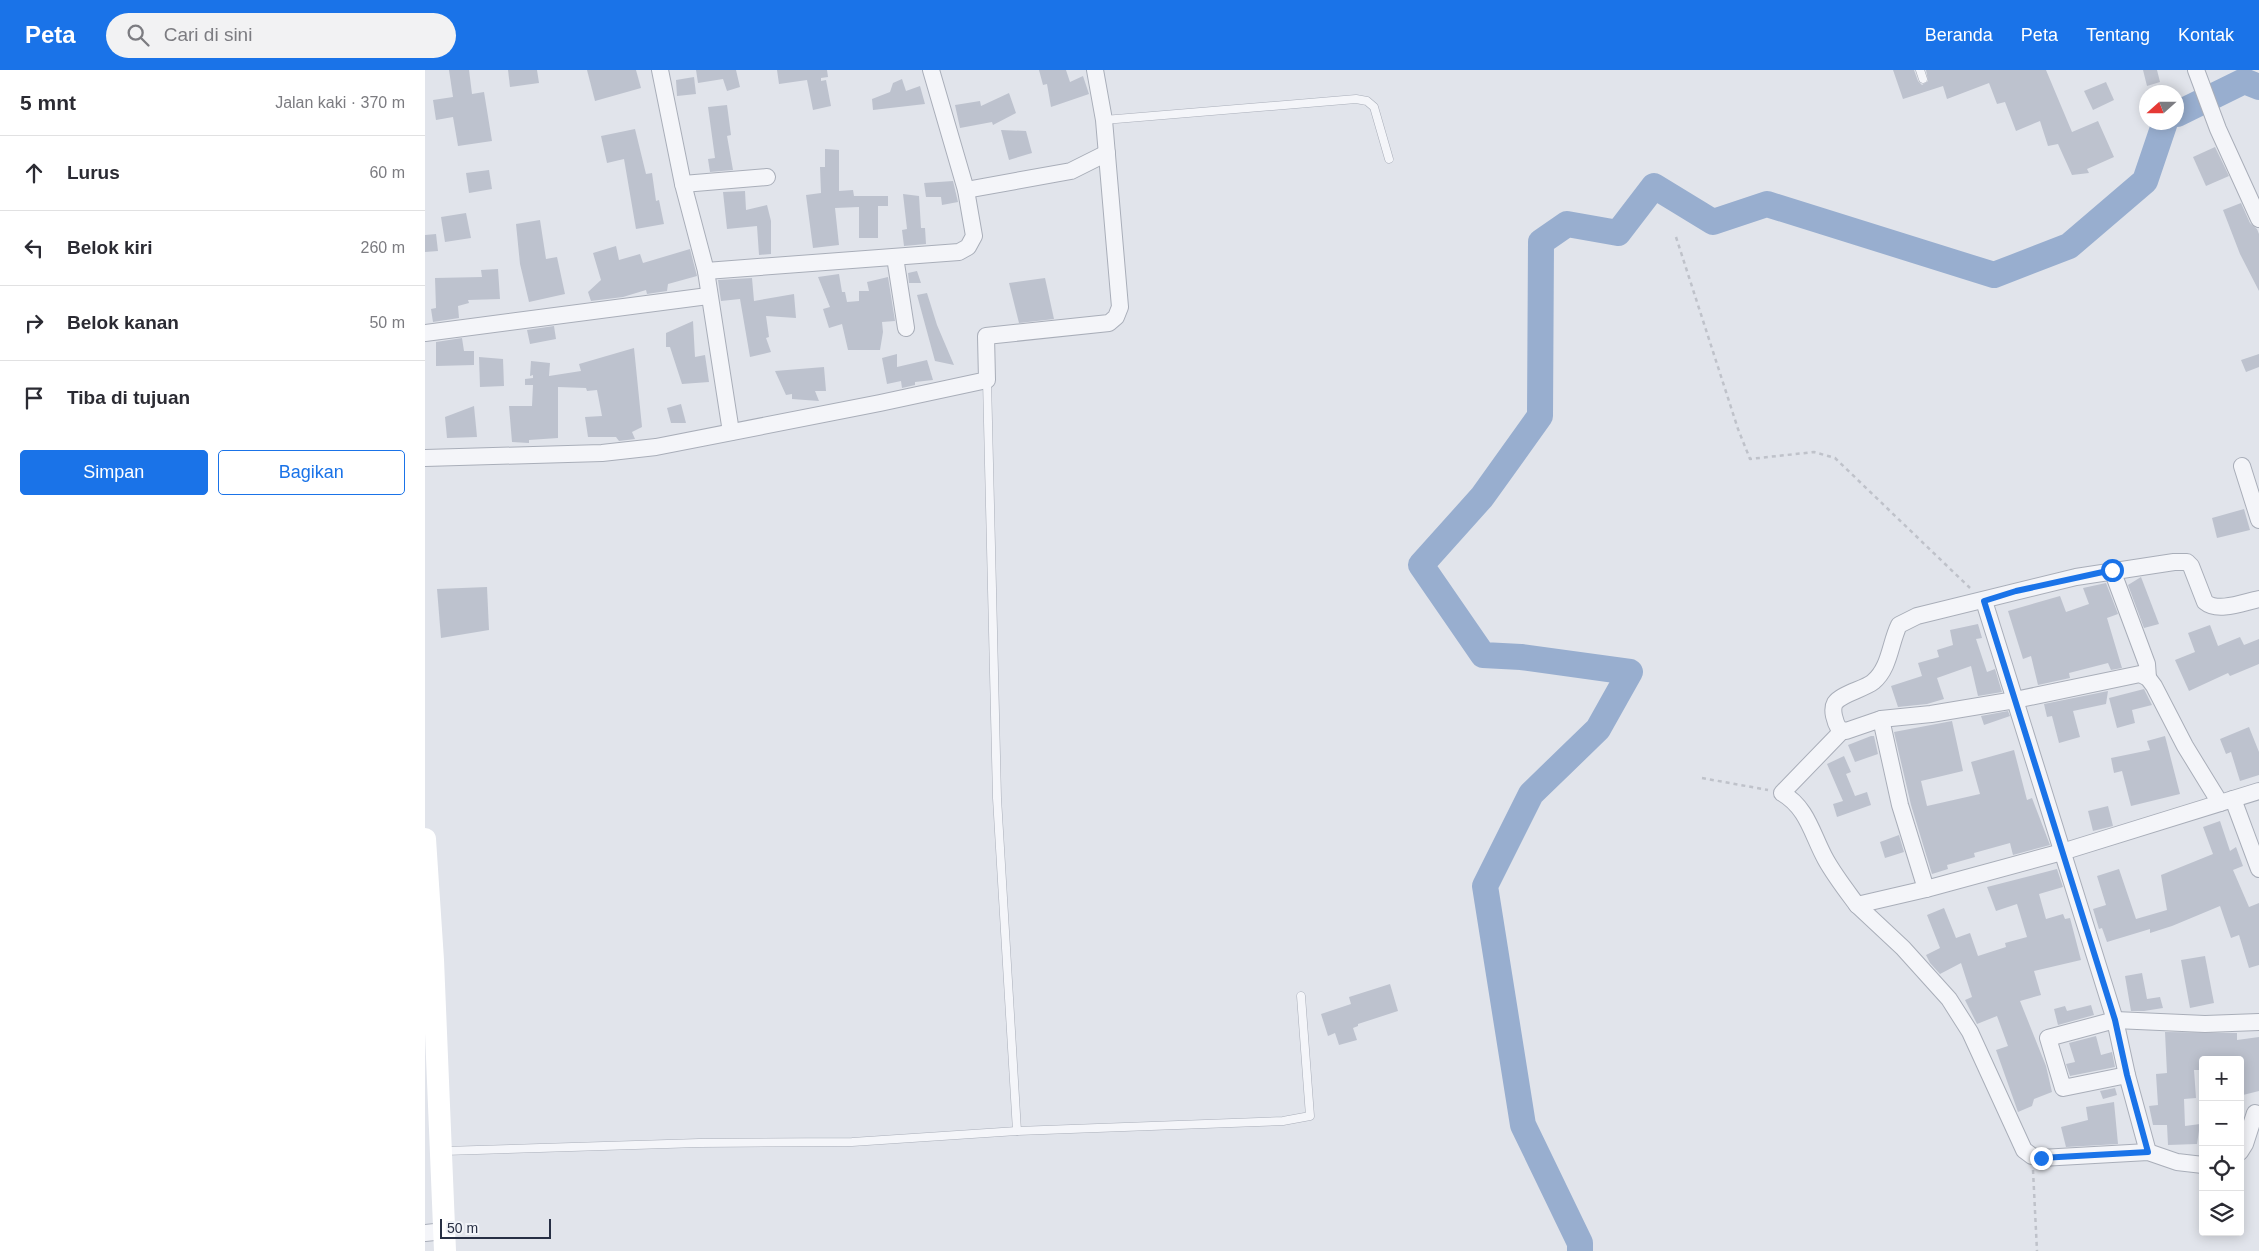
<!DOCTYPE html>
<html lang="id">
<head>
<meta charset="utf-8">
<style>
  body { margin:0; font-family:Arial,sans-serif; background:#f2f2f3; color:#2b2b33 }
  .controls { position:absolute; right:15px; bottom:15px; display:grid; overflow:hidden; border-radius:5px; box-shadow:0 2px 12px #0003 }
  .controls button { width:45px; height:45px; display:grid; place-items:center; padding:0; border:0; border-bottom:1px solid #e1e1e2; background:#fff; color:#2b2b33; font:25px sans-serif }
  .compass { position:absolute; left:1714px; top:15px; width:45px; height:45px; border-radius:50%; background:#fff; box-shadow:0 2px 12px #0003; rotate:249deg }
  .scale { position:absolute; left:15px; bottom:12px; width:111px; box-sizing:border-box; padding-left:5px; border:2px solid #272f44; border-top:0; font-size:14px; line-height:18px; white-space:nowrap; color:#272f44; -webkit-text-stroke:4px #f1f3f8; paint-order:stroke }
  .stop { position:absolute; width:15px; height:15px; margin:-11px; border:4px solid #1a73e8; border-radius:50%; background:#fff }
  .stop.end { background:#1a73e8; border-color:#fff; box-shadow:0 1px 5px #0008 }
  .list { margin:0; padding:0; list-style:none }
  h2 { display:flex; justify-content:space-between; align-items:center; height:65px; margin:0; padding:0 20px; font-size:21px }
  h2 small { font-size:16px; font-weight:400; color:#7c7c81 }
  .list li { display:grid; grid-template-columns:32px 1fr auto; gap:15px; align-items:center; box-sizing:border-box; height:75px; padding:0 20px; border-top:1px solid #e1e1e2 }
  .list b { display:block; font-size:19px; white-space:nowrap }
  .list em { font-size:16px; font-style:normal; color:#7c7c81 }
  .actions { display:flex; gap:10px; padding:15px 20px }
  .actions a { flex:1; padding:11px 0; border:1px solid #1a73e8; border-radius:5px; text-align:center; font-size:18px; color:#1a73e8 }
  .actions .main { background:#1a73e8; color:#fff }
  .icon { flex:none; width:28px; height:28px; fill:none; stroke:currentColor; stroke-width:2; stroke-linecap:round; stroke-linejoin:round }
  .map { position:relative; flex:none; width:1834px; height:1181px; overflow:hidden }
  header { display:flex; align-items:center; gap:30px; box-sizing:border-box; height:70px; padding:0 25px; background:#1a73e8; color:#fff }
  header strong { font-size:24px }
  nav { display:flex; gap:28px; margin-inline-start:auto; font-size:18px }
  .search { width:350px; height:45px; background:#f2f2f3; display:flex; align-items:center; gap:12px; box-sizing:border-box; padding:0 18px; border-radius:28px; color:#7c7c81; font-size:19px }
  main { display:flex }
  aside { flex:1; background:#fff }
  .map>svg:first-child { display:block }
</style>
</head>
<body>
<header>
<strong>Peta</strong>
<div class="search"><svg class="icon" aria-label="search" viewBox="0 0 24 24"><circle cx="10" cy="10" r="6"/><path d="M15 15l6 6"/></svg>Cari di sini</div>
<nav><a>Beranda</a><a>Peta</a><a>Tentang</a><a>Kontak</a></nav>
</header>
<main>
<aside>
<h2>5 mnt<small>Jalan kaki · 370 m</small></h2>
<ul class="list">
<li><svg class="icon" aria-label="ahead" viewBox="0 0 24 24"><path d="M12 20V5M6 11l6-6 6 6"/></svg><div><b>Lurus</b></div><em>60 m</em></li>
<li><svg class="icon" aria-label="left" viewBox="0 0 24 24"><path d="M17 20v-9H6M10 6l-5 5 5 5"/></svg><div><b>Belok kiri</b></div><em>260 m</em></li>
<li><svg class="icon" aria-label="right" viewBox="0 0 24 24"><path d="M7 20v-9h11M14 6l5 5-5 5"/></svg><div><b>Belok kanan</b></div><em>50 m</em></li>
<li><svg class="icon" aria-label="arrive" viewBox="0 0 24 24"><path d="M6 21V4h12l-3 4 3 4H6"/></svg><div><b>Tiba di tujuan</b></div></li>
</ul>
<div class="actions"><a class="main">Simpan</a><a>Bagikan</a></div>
</aside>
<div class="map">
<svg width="1834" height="1181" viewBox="0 0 1834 1181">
  <rect width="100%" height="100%" fill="#e1e4eb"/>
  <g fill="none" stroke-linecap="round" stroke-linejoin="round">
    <g stroke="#98aecf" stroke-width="26">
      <polyline points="1752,44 1819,11 1834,17"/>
      <polyline points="1155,1181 1155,1173 1098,1055 1060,816 1106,724 1173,659 1205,602 1096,587 1058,585 996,495 1057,427 1115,346 1116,172 1142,154 1193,163 1229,116 1288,152 1342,134 1569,205 1644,176 1720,111 1740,52"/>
    </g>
  </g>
  <g fill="#bdc2ce">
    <polygon points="24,0 44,0 47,24 59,22 67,71 33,76 28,47 11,50 8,30 28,27"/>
    <polygon points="83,0 112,0 114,13 85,17"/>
    <polygon points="162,0 211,0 216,18 170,31"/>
    <polygon points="271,0 311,0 315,17 302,21 298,9 273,13"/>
    <polygon points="352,0 402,0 403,7 396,8 396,11 401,10 406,36 388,40 382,10 354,14"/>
    <polygon points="614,0 641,0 645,12 658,6 664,24 626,37 622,14 618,15"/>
    <polygon points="1468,0 1489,0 1493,11 1497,15 1503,11 1501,0 1621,0 1647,62 1673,51 1689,87 1662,99 1664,103 1647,105 1633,74 1623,76 1615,51 1591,61 1580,32 1572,34 1564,13 1522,29 1518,16 1478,29"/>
    <polygon points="1718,0 1732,0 1735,12 1722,16"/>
    <polygon points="269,7 271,24 252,26 251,10"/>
    <polygon points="477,9 481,21 495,16 500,34 448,40 447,29 465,22 468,13"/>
    <polygon points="1681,12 1689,30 1668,40 1659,21"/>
    <polygon points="584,23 591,43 568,55 567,52 535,58 530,35 555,31 556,36"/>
    <polygon points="302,35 306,65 302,66 308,100 285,102 283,89 290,88 283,37"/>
    <polygon points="210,59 221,104 227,103 231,131 234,130 239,154 211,159 199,89 182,93 176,66"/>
    <polygon points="576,60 601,61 607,83 584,90"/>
    <polygon points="1790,77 1804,106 1781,116 1768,87"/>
    <polygon points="400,79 414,80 414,121 428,120 429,126 463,126 463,136 453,136 453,168 434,168 434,137 410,138 414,175 388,178 381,125 396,123 395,97 400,97"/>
    <polygon points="64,100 67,119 44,123 41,103"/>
    <polygon points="528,111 533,132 517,135 516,127 501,127 499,113"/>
    <polygon points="320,121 321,140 342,135 346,151 346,184 334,185 332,156 302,159 298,122"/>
    <polygon points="478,124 494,126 496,158 500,158 501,174 479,176 477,160 482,159"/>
    <polygon points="1816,133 1825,153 1832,159 1834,164 1834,221 1815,184 1798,140"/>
    <polygon points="41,143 46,168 20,172 16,147"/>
    <polygon points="115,150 121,189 132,187 140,224 104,232 95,194 91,154"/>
    <polygon points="11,164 13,181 0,182 0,165"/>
    <polygon points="191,176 194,190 215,184 218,193 265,179 272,206 243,214 242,221 222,224 221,220 198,227 166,231 163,222 176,210 168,183"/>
    <polygon points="73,199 75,229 43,230 44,233 33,236 34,248 8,252 6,239 11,238 10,208 57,207 56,200"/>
    <polygon points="492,201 496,213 484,213 483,203"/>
    <polygon points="414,204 417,222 420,222 422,232 434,231 434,221 444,221 442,212 463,207 470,251 457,252 458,262 455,280 423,280 417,254 404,258 398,239 405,237 393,207"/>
    <polygon points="327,208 329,231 369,224 371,248 341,246 344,267 341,268 346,282 325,287 315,229 296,231 293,210"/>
    <polygon points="620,208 629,249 594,253 584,213"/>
    <polygon points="502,223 512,255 529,295 510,291 492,225"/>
    <polygon points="268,251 270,287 280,285 284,312 257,314 245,277 241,277 241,263"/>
    <polygon points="129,256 131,269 105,274 102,260"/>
    <polygon points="37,268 39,281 49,281 49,295 11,296 11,272"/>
    <polygon points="209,278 217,357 207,362 210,369 194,371 191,367 163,367 160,347 177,346 172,320 162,321 161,318 133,317 133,368 104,370 104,373 87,372 84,336 107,336 108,315 100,315 100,309 108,308 108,305 105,306 106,291 125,293 124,306 156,301 154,294"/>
    <polygon points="472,284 472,297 502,290 508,310 490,312 490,315 477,318 476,311 462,314 457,288"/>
    <polygon points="1834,284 1834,297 1821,302 1816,290"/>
    <polygon points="54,287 78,289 79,316 55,317"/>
    <polygon points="399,297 401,321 390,321 394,331 367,329 367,324 361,325 350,301"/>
    <polygon points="256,334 261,353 246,353 242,338"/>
    <polygon points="49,336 52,367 22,368 20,347"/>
    <polygon points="1819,439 1825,460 1792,468 1787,448"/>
    <polygon points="1716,507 1734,554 1719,558 1703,515"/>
    <polygon points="1681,513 1693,544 1682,548 1697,598 1686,600 1683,593 1644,603 1645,608 1613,615 1606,586 1598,589 1583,541 1635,526 1641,542 1664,534 1658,518"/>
    <polygon points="62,517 64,560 16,568 12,519"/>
    <polygon points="1553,554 1557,568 1551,569 1562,602 1570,599 1577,622 1553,626 1546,596 1512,608 1519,629 1502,634 1473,637 1466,616 1497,606 1493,593 1514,587 1512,580 1528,575 1525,560"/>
    <polygon points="1785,555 1793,576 1815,567 1819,575 1834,569 1834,594 1805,606 1803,603 1764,621 1750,590 1770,582 1763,563"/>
    <polygon points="1719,619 1727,635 1707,640 1710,653 1692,658 1684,628"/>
    <polygon points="1683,621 1681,634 1648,641 1655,667 1634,673 1627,646 1622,647 1619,634"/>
    <polygon points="1583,641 1585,646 1559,655 1556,646"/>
    <polygon points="1527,651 1538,701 1496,711 1502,736 1555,724 1546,692 1589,680 1602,730 1607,728 1625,775 1588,785 1585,773 1549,783 1550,787 1522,795 1523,799 1507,804 1486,735 1469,662"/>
    <polygon points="1824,657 1834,682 1834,705 1815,711 1806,682 1801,684 1795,669"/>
    <polygon points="1446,666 1449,666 1453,684 1430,692 1423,675"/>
    <polygon points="1740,666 1755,724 1706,736 1697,701 1689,703 1686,688 1725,680 1722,671"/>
    <polygon points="1419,686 1426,702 1421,704 1430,726 1442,722 1446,735 1412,747 1408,734 1418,731 1402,694"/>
    <polygon points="1683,736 1688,756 1668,761 1663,741"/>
    <polygon points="1795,751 1805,781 1811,777 1818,796 1808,800 1824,837 1834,833 1834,895 1824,898 1814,865 1806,868 1795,836 1747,856 1725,863 1725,859 1682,872 1677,858 1674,859 1668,839 1681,835 1672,806 1694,799 1711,849 1742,840 1736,805 1788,784 1778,757"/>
    <polygon points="1474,765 1479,782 1460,788 1455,772"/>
    <polygon points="1632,799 1638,817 1614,824 1621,849 1638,844 1640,849 1645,848 1656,890 1609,901 1616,925 1595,931 1621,996 1627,1022 1609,1029 1607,1036 1593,1042 1571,980 1583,976 1572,946 1552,954 1540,930 1547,927 1536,893 1515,904 1505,893 1501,885 1515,878 1502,845 1519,838 1531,868 1545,863 1553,886 1581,877 1580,873 1602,867 1592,834 1571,841 1562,817"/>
    <polygon points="1780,886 1789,933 1765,938 1756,890"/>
    <polygon points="1717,903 1722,929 1735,927 1738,938 1719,941 1706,941 1700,906"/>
    <polygon points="965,914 973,941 933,954 933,956 928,958 932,970 914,975 910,963 903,966 896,944 926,934 924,927"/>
    <polygon points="1666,935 1669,945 1633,955 1629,939 1640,936 1642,941"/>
    <polygon points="1740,962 1812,963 1812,970 1834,967 1834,1021 1818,1025 1814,986 1775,988 1775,1000 1769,1000 1771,1028 1759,1029 1760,1056 1775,1054 1772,1074 1743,1075 1742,1055 1728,1055 1724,1036 1733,1035 1731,1004 1742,1003"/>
    <polygon points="1671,966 1676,985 1687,982 1690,997 1645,1006 1641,994 1650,992 1644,973"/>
    <polygon points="1690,1018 1692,1025 1678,1029 1675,1021"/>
    <polygon points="1689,1032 1693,1074 1641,1077 1636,1057 1663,1050 1661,1037"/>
  </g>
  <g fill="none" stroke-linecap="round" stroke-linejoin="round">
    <defs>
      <g id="lane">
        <polyline points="1495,0 1498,9"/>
        <polyline points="679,50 931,29 942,31 949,37 964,89"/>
        <polyline points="562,310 572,728 592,1061"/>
        <polyline points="19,1081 274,1073 427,1072 592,1061 858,1051 885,1046 876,926"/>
      </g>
      <g id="street">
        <polyline points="235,0 258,114 281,201 306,362"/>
        <polyline points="1771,0 1793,59 1834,149"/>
        <polyline points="258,114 342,107"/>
        <polyline points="541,120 646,101 682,83"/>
        <polyline points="470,187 481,258"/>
        <polyline points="281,201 534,182 543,177 549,166 541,120 506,0"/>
        <polyline points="0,263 283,226"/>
        <polyline points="0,388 177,383 231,377 455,333 562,310 561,266 684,253 691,247 695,237 679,50 670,0"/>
        <polyline points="1817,396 1834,450"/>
        <polyline points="1687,500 1722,594 1723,608"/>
        <polyline points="1559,531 1690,950 1702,1005 1723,1082"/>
        <polyline points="1456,649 1475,735 1501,819"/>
        <path d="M 1417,661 L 1357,723 C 1383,738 1387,765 1401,790 C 1410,806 1421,820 1432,835 L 1501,819 L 1637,782 L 1834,721"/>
        <polyline points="1808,729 1834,799"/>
        <path d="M 1795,733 L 1760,676 L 1729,616 L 1723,608 L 1715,604 L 1590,630 L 1506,644 L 1456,649 L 1421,661 L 1414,659 C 1410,652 1406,640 1410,633 C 1416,624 1439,619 1448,612 C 1465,598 1465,573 1474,555 L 1492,546 L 1651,507 L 1749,492 L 1762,492 L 1766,496 L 1780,532 C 1793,543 1819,532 1834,529"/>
        <polyline points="1432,835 1478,878 1524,929 1545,962 1599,1080 1607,1086 1616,1088 1723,1082 1752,1092 1778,1095"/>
        <polyline points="1702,1005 1638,1018 1623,968 1690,950 1780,954 1834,952"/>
        <polyline points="1815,1082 1820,1074 1830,1043"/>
        <polyline points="0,1163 19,1161"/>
      </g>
    </defs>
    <use href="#lane" stroke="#a9aeb9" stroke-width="9"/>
    <use href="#street" stroke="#a9aeb9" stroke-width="18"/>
    <g stroke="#bfc2ca" stroke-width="2.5" stroke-dasharray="4 4" stroke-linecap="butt">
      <polyline points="1251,167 1313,359 1325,389 1389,382 1410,388 1545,518"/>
      <polyline points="1277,708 1343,720"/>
      <polyline points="1608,1100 1612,1181"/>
    </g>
    <use href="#lane" stroke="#f4f5f9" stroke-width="8"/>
    <use href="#street" stroke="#f4f5f9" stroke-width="16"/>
    <polyline stroke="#fff" stroke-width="22" points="0,769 8,890 20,1181"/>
  </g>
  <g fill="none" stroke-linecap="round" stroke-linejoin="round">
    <polyline stroke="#1a73e8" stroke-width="6" points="1616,1088 1723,1082 1702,1005 1690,950 1559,531 1591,521 1687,500"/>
  </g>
</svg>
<div class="controls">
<button>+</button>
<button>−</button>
<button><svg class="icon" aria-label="locate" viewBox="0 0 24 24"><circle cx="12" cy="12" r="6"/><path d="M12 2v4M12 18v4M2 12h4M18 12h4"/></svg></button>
<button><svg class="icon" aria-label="layers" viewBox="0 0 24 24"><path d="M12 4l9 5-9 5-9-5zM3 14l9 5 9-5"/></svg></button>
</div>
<svg class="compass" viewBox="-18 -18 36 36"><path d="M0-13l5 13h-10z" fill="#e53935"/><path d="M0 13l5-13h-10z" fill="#7c7c81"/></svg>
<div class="scale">50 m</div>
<div class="stop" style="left:1687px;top:500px"></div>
<div class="stop end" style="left:1616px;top:1088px"></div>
</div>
</main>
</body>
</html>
